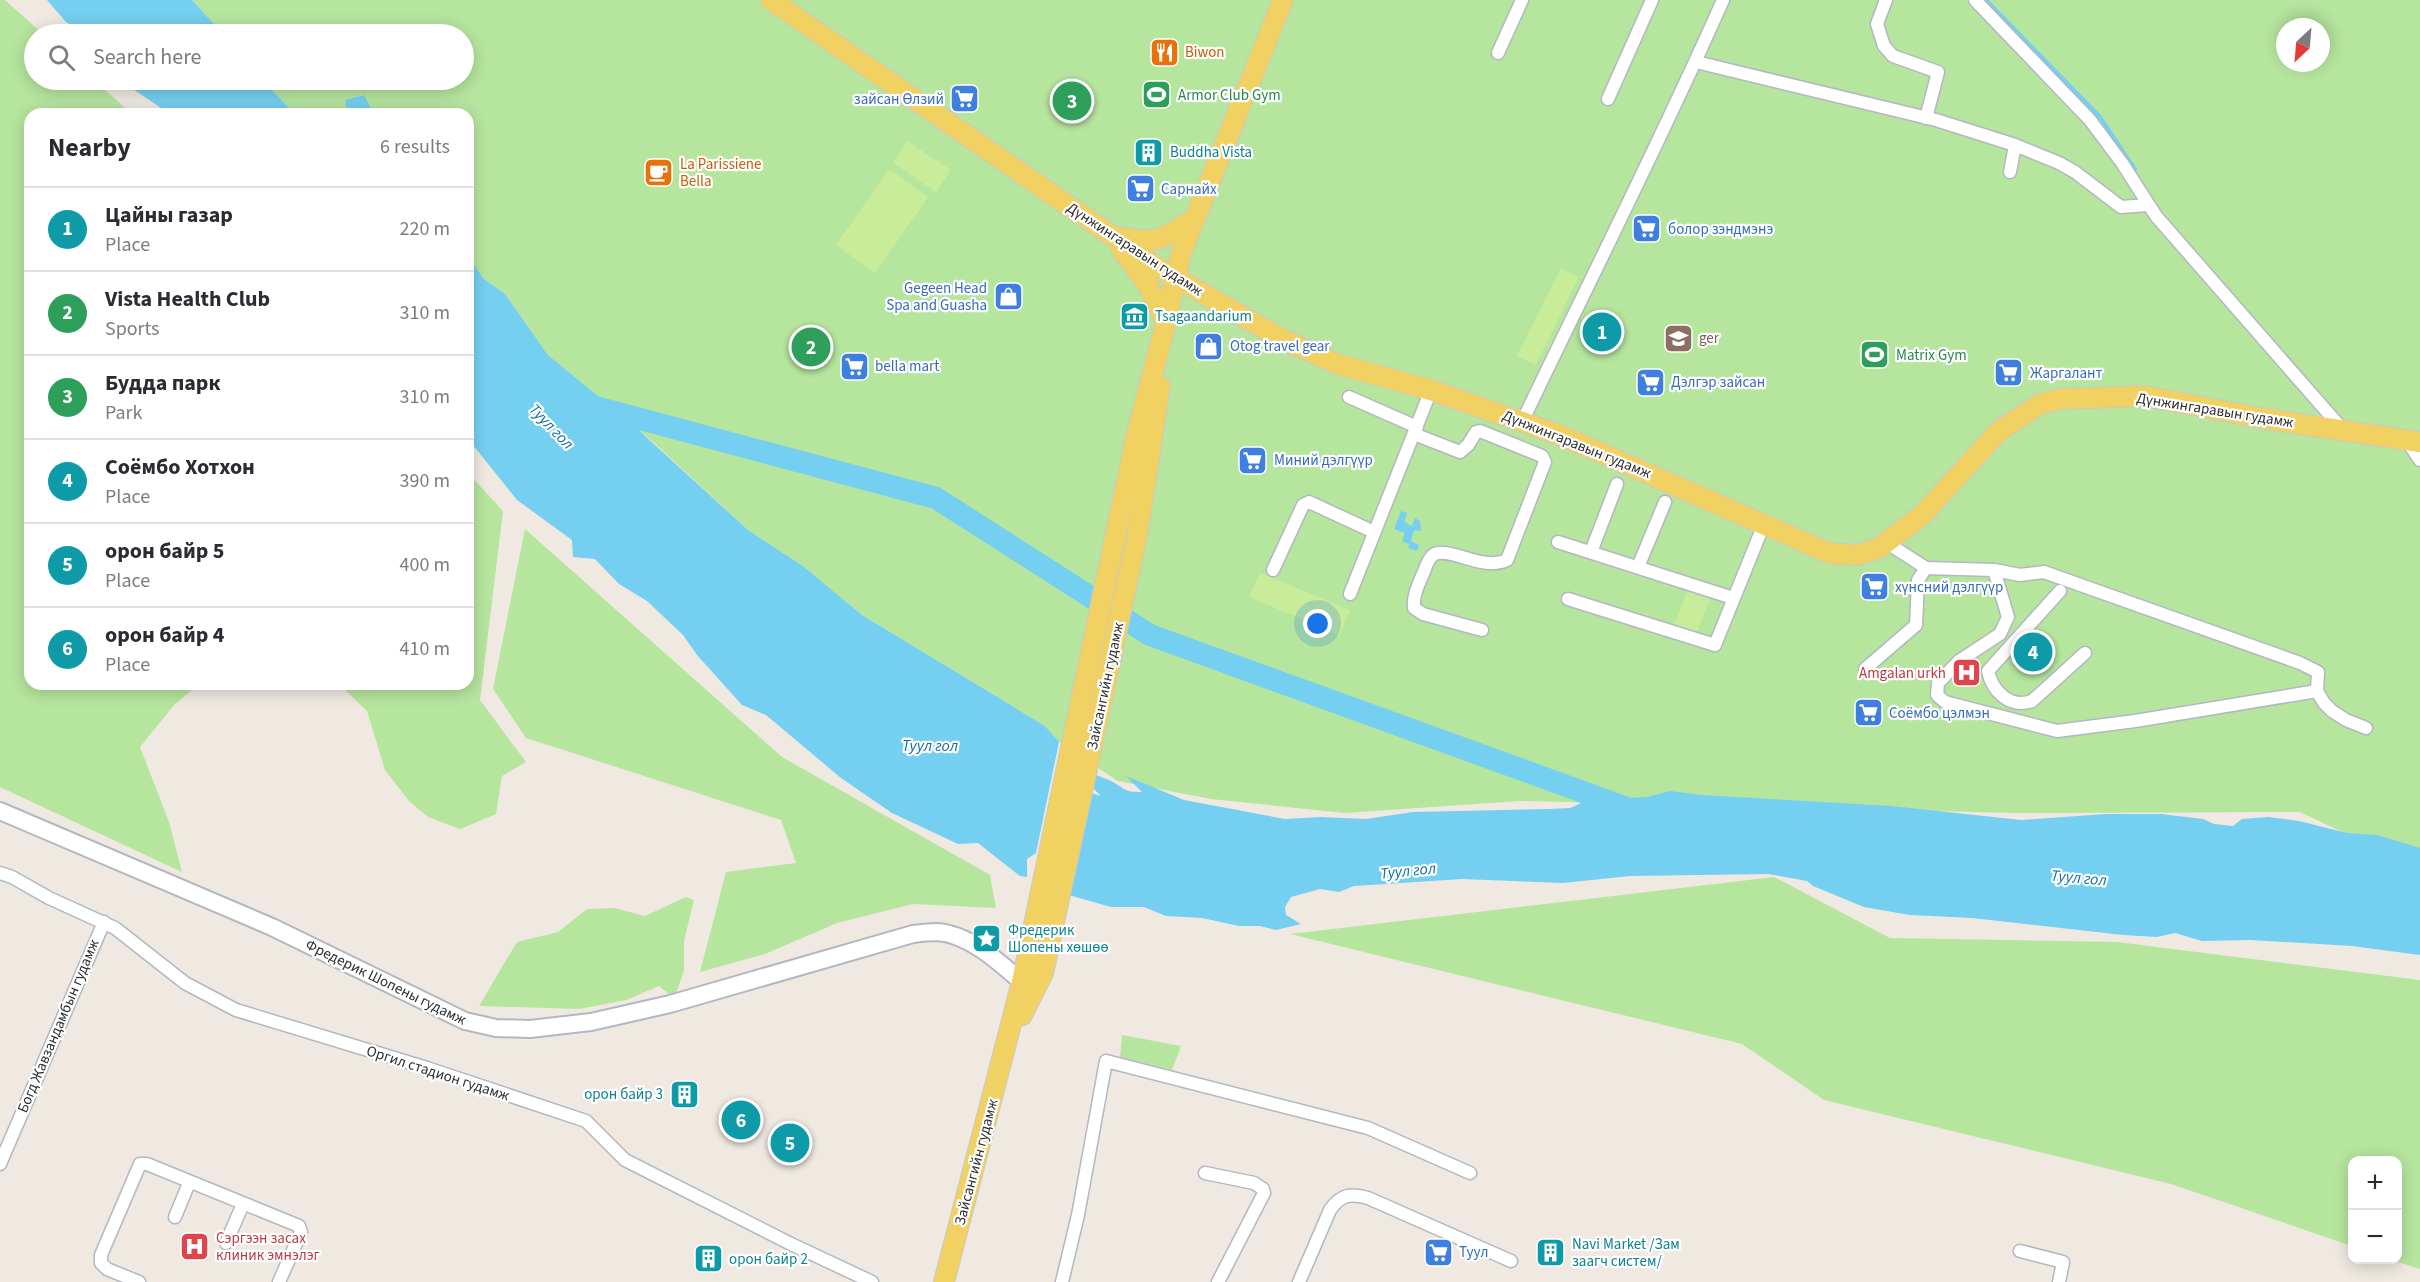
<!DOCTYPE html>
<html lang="en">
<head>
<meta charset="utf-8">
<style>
  body { margin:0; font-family:"Source Sans 3",sans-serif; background:#f7f7f7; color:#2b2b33 }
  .controls { position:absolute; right:18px; bottom:18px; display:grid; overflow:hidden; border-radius:12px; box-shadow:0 3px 15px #0003 }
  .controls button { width:54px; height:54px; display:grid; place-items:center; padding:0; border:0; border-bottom:2px solid #e1e1e2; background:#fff; color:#2b2b33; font:30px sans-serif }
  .compass { position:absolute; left:2276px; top:18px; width:54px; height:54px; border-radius:50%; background:#fff; box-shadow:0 3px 15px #0003; rotate:206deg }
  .you { position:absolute; left:1318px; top:624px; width:21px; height:21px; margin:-15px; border:4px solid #fff; border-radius:50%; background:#1a73e8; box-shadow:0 0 0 9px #1a73e833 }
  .badge { display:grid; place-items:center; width:39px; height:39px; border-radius:50%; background:#111827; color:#fff; font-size:20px; font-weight:700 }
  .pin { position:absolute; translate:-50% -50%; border:3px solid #fff; box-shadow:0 2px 6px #0006 }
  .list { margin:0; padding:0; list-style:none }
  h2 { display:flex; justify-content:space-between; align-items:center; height:78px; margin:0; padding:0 24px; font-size:26px }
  h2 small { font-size:20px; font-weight:400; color:#7c7c81 }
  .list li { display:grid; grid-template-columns:39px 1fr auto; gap:18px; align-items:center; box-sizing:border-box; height:84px; padding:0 24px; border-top:2px solid #e1e1e2 }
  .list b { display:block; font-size:22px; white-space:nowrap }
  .list p { margin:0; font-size:20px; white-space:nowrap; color:#7c7c81 }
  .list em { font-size:20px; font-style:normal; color:#7c7c81 }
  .icon { flex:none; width:33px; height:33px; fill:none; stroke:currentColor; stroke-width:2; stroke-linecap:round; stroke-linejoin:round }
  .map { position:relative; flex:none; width:2420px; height:1282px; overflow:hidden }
  .search { position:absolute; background:#fff; box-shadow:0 3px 15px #0003; left:24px; top:24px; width:450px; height:66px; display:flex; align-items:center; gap:15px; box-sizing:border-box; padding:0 21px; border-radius:33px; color:#7c7c81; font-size:22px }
  .panel { position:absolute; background:#fff; box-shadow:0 3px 15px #0003; left:24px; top:108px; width:450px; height:582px; border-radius:18px }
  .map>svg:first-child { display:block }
</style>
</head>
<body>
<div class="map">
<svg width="2420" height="1282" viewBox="0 0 2420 1282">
  <rect width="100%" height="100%" fill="#efe9e1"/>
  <g fill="#b6e59e" fill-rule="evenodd">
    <polygon points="0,0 5,0 43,34 34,34 34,80 94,80 132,114 30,114 30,684 199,684 174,705 140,747 169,822 182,872 0,787"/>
    <path d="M 192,0 L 2420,0 L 2420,869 L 2300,812 L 2016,813 L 1520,801 L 1345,813 L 1211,799 L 1118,781 L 1059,742 L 1045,726 L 862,615 L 803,566 L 748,530 L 652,441 L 548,355 L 505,294 L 483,278 L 468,259 L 468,114 L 374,114 L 363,95 L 345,100 L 347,114 L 295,114 L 262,80 L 464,80 L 464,34 L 223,34 ZM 2285,27 L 2321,27 L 2321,63 L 2285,63 Z"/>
    <polygon points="468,473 503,511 480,700 526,762 502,776 496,814 460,829 428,817 409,801 385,770 367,711 339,684 468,684"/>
    <polygon points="525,529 782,757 990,875 996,908 913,904 837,923 765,954 700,972 726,872 796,863 781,820 526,738 493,689"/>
    <polygon points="1774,877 1890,938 2117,942 2420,980 2420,1269 2392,1260 2398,1260 2398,1160 2352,1160 2352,1246 2171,1184 1824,1100 1742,1044 1290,934"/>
    <polygon points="686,897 694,900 684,941 684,971 676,993 670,995 659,986 626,1000 579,1009 479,1006 517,942 558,932 587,909 614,908 645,916"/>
    <polygon points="1122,1035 1181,1046 1172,1070 1120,1057"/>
  </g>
  <g fill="#c9ec9a">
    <polygon points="907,141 951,170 936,192 893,163"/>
    <polygon points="889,169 928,197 875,273 836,245"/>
    <polygon points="1561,268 1579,277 1536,365 1517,356"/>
    <polygon points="1260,573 1350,610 1340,635 1249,597"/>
    <polygon points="1688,589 1710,598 1696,634 1674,625"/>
  </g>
  <g fill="#75cff0">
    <polygon points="47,0 192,0 223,34 84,34 65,21"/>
    <polygon points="123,80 262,80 295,114 170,114 127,85"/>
    <polygon points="364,95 374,114 347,114 345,100"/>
    <polygon points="468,256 483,278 505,294 548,355 632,424 748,530 803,566 862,615 1045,726 1059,742 1036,853 1027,859 1027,877 1020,876 978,843 958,844 892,813 841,778 766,715 742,705 697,655 683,635 647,601 619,584 595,559 573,557 572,540 517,500 468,439"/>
    <polygon points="1401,511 1407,513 1404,522 1412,526 1415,518 1420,521 1421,531 1414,530 1411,541 1419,545 1417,551 1408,548 1409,544 1402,541 1405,533 1394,529"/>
    <path d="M 1084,769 C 1093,774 1102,777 1111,781 C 1126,789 1123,792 1142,792 L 1126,776 L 1184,800 L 1285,819 L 1321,817 L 1366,819 L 1413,812 L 1549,809 L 1570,808 L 1588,800 L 1647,797 L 1670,791 L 1701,795 L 1891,806 L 2021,820 L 2106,814 L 2161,814 L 2203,819 L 2214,824 L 2233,826 L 2242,819 L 2268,817 L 2299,821 L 2347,833 L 2377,835 L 2420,848 L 2420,955 L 2352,946 L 2250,940 L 2202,941 L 2175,933 L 2157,937 L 2123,935 L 1972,918 L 1910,915 L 1864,907 L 1813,886 L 1807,881 L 1769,874 L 1630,876 L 1563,883 L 1462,879 L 1354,886 L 1339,892 L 1320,889 L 1291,897 L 1285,907 L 1286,915 L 1301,924 L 1276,930 L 1260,926 L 1239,926 L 1202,918 L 1166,916 L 1144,907 L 1111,907 L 1058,892 L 1080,790 L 1101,796 L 1094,789 L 1081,781 Z"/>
  </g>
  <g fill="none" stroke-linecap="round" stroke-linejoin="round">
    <polyline stroke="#75cff0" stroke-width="4" points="1986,0 2100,117 2135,169"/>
    <polyline stroke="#75cff0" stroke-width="22" points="588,405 936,498 1150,635 1630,809"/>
    <defs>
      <g id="street">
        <polyline points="1886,0 1877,24 1884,46 1893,56 1938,72 1926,118"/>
        <polyline points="1975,0 2090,120 2122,163 2156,216 2343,430"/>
        <polyline points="1498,53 1522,0"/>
        <polyline points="1696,62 1936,120 2015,145 2059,163 2075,172 2121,207 2148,205"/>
        <polyline points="1608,99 1652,0"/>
        <polyline points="2010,172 2015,145"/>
        <polyline points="1349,397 1417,427"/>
        <path d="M 1523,420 C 1590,280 1660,142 1723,0"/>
        <path d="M 1414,434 L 1460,452 L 1468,445 L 1476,432 L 1480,431 L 1542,456 L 1545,462 L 1507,560 C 1483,572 1448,545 1433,555 C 1427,560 1425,570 1422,576 C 1417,588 1413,596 1414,608 L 1423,614 L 1482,630"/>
        <polyline points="2407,441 2420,460"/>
        <polyline points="1889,541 1895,548 1926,568 1994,570 2020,575 2044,572 2300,663 2318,672 2317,691 2324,703 2332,711 2346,720 2366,728"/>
        <polyline points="1558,542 1733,598"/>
        <polyline points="1591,552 1617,484"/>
        <polyline points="1638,567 1665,502"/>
        <polyline points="1273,570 1303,505 1309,502 1374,532"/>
        <polyline points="1994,570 2008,617 2000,634 1959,661 1938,683 1937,695 1945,702 2057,731 2135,721 2317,691"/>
        <path d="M 2060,591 L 1988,671 C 1992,691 2010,709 2032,701 L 2085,653"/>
        <polyline points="1350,594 1431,390"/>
        <polyline points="1568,599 1715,645 1764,524"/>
        <polyline points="1865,669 1916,625 1918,580 1926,568"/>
        <polyline points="0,873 12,877 49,898 115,928 185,983 236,1010 427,1068 586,1121 625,1160 791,1244 872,1282"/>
        <polyline points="0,1164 104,922"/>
        <polyline points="1205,1173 1254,1183 1263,1189 1264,1193 1218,1282"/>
        <polyline points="175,1217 189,1183"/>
        <polyline points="226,1243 243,1204"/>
        <polyline points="2020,1251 2063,1262 2059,1282"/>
        <polyline points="139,1282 107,1269 101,1263 101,1255 140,1164 147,1164 299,1226 301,1232 279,1282"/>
        <polyline points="1062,1282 1078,1215 1106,1061 1368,1128 1470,1173"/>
        <path d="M 1299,1282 L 1330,1210 C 1341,1194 1351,1193 1368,1198 L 1511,1261"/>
      </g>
      <path id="secondary" d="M 0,811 L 272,927 L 465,1021 L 496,1028 L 530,1029 L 591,1022 L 670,1004 L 913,934 C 921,933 929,932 937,932 C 969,934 999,962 1022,982"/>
      <g id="primary">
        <polyline points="771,0 1157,267 1282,339 1337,364 1431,390 1562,436 1829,553 1858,555 1879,548 1923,514 1999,431 2040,404 2059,399 2145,396 2261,418 2420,442"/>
        <path d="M 1118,237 C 1156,244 1160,241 1192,220"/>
        <polyline points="1121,248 1148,285 1166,322"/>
        <polyline points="1022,1015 1043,973 1051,936 1137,536 1160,386"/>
        <polyline points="944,1282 1022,982 1136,437 1166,322 1181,253 1283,0"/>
      </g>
    </defs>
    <use href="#street" stroke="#b4b7c1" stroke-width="15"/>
    <use href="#secondary" stroke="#b4b7c1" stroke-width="20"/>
    <use href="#primary" stroke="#c9c9c9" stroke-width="22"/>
    <use href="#street" stroke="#fff" stroke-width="12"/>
    <use href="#secondary" stroke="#fff" stroke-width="16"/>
    <use href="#primary" stroke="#f2d163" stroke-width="20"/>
  </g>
  <defs>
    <symbol id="restaurant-square" viewBox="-11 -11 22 22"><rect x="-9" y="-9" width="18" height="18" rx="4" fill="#e8710a" stroke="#fff"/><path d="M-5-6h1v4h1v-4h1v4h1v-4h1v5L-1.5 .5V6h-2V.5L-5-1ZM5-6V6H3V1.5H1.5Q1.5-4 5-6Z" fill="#fff"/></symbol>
    <symbol id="stadium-square" viewBox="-11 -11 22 22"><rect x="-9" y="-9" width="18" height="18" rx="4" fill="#2e9e5b" stroke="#fff"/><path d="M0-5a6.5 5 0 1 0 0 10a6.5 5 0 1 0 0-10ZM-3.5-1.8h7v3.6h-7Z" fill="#fff"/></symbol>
    <symbol id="supermarket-square" viewBox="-11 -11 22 22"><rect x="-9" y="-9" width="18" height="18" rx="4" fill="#3f7fe0" stroke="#fff"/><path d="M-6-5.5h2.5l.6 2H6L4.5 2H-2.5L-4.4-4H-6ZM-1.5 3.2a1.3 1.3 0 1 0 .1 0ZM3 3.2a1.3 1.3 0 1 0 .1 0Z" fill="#fff"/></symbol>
    <symbol id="building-square" viewBox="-11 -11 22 22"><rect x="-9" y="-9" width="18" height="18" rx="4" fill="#0f9aa8" stroke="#fff"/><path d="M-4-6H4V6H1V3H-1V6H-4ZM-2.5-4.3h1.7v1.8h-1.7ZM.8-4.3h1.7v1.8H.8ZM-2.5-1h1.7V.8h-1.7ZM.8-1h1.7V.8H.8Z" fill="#fff"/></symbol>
    <symbol id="cafe-square" viewBox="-11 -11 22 22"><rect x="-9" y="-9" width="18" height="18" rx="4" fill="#e8710a" stroke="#fff"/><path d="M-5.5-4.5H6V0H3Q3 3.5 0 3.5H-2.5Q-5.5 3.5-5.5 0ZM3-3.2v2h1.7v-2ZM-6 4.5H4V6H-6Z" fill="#fff"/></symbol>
    <symbol id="shop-square" viewBox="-11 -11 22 22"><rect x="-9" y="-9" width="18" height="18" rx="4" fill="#3f7fe0" stroke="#fff"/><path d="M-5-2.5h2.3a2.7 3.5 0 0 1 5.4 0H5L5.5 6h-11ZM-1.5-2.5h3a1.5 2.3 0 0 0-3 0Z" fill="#fff"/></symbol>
    <symbol id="museum-square" viewBox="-11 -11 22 22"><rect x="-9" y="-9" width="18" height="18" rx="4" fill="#0f9aa8" stroke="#fff"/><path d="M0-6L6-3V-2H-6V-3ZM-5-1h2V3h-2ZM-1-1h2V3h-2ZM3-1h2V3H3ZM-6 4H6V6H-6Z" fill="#fff"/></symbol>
    <symbol id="school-square" viewBox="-11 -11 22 22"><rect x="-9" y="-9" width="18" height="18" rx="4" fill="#8d6e63" stroke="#fff"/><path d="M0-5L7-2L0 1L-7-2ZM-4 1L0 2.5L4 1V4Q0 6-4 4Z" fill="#fff"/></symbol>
    <symbol id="hospital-square" viewBox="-11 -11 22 22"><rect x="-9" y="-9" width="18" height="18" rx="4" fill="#e0444e" stroke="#fff"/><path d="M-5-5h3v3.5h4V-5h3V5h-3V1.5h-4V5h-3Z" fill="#fff"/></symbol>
    <symbol id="sight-square" viewBox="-11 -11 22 22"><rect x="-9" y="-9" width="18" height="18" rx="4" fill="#0f9aa8" stroke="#fff"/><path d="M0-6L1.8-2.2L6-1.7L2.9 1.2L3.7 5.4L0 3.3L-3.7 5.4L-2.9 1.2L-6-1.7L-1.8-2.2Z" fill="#fff"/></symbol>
  </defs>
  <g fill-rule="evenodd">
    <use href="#restaurant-square" x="1148" y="36" width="33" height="33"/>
    <use href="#stadium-square" x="1140" y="78" width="33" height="33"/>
    <use href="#supermarket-square" x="948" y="82" width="33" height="33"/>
    <use href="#building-square" x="1132" y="136" width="33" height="33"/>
    <use href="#cafe-square" x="642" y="156" width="33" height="33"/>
    <use href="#supermarket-square" x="1124" y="172" width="33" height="33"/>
    <use href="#supermarket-square" x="1630" y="212" width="33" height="33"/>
    <use href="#shop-square" x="992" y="280" width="33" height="33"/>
    <use href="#museum-square" x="1118" y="300" width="33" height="33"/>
    <use href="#school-square" x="1662" y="322" width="33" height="33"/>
    <use href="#shop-square" x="1192" y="330" width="33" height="33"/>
    <use href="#stadium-square" x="1858" y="338" width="33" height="33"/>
    <use href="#supermarket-square" x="838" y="350" width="33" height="33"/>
    <use href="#supermarket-square" x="1992" y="356" width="33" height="33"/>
    <use href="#supermarket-square" x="1634" y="366" width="33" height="33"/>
    <use href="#supermarket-square" x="1236" y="444" width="33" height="33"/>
    <use href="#supermarket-square" x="1858" y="570" width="33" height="33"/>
    <use href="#hospital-square" x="1950" y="656" width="33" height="33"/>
    <use href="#supermarket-square" x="1852" y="696" width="33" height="33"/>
    <use href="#sight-square" x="970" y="922" width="33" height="33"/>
    <use href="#building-square" x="668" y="1078" width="33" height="33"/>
    <use href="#hospital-square" x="178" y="1230" width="33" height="33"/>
    <use href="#supermarket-square" x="1422" y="1236" width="33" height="33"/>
    <use href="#building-square" x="1534" y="1236" width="33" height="33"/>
    <use href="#building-square" x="692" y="1242" width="33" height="33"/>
  </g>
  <g text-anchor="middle" stroke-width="4.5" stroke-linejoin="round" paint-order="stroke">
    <g font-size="15" fill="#c56008" stroke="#fff" text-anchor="start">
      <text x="1185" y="57">Biwon</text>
      <text x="680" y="169">La Parissiene<tspan x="680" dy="17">Bella</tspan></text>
    </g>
    <g font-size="15" fill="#27864d" stroke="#fff" text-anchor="start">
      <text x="1178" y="100">Armor Club Gym</text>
      <text x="1896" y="360">Matrix Gym</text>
    </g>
    <g font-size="15" fill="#366cbe" stroke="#fff" text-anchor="start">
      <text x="944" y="104" text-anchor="end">зайсан Өлзий</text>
      <text x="1161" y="194">Сарнайх</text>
      <text x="1668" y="234">болор зэндмэнэ</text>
      <text x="987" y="293" text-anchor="end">Gegeen Head<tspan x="987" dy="17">Spa and Guasha</tspan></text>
      <text x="1230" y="351">Otog travel gear</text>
      <text x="875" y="371">bella mart</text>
      <text x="2030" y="378">Жаргалант</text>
      <text x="1671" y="387">Дэлгэр зайсан</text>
      <text x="1274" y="465">Миний дэлгүүр</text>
      <text x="1895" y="592">хүнсний дэлгүүр</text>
      <text x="1889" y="718">Соёмбо цэлмэн</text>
      <text x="1459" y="1257">Туул</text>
    </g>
    <g font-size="15" fill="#0d838f" stroke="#fff" text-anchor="start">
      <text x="1170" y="157">Buddha Vista</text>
      <text x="1155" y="321">Tsagaandarium</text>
      <text x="1008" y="935">Фредерик<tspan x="1008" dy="17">Шопены хөшөө</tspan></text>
      <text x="663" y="1099" text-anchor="end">орон байр 3</text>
      <text x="1572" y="1249">Navi Market /Зам<tspan x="1572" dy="17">заагч систем/</tspan></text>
      <text x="729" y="1264">орон байр 2</text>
    </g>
    <g font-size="15" fill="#2e2e2e" stroke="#fff">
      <text transform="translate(1135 249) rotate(33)" y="5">Дүнжингаравын гудамж</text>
      <text transform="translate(2215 410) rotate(9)" y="5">Дүнжингаравын гудамж</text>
      <text transform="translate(1577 444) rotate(22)" y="5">Дүнжингаравын гудамж</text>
      <text transform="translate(1105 686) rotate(-78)" y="5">Зайсангийн гудамж</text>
      <text transform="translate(386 982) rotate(26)" y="5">Фредерик Шопены гудамж</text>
      <text transform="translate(58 1026) rotate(-67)" y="5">Богд Жавзандамбын гудамж</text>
      <text transform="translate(438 1073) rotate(18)" y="5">Оргил стадион гудамж</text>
      <text transform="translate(976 1162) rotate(-75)" y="5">Зайсангийн гудамж</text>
    </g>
    <g font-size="15" fill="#785e54" stroke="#fff" text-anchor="start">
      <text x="1699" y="343">ger</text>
    </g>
    <g font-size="15" fill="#be3a42" stroke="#fff" text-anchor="end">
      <text x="1946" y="678">Amgalan urkh</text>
      <text x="216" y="1243" text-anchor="start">Сэргээн засах<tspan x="216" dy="17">клиник эмнэлэг</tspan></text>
    </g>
    <g font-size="16" font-style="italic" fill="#0d6fa3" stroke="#fff">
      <text transform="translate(552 426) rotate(46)" y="6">Туул гол</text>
      <text x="930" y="751">Туул гол</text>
      <text transform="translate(1408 870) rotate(-6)" y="6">Туул гол</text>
      <text transform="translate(2079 877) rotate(5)" y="6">Туул гол</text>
    </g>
  </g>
</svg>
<div class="controls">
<button>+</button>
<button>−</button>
</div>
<svg class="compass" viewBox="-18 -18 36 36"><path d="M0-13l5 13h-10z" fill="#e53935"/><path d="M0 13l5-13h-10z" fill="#7c7c81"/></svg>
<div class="you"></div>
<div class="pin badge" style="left:1602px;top:332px;background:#0f9aa8">1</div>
<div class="pin badge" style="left:811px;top:347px;background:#2e9e5b">2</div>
<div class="pin badge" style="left:1072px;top:101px;background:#2e9e5b">3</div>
<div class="pin badge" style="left:2033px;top:652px;background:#0f9aa8">4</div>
<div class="pin badge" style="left:790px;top:1143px;background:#0f9aa8">5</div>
<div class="pin badge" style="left:741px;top:1120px;background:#0f9aa8">6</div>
<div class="search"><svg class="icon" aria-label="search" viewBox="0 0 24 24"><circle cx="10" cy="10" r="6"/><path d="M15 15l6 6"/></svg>Search here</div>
<section class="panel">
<h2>Nearby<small>6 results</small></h2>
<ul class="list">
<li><span class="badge" style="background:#0f9aa8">1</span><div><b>Цайны газар</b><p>Place</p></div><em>220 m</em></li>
<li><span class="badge" style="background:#2e9e5b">2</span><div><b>Vista Health Club</b><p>Sports</p></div><em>310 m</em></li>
<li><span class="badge" style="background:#2e9e5b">3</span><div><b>Будда парк</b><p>Park</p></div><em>310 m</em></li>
<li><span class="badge" style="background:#0f9aa8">4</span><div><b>Соёмбо Хотхон</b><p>Place</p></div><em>390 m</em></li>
<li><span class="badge" style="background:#0f9aa8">5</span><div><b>орон байр 5</b><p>Place</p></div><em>400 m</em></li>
<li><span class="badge" style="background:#0f9aa8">6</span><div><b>орон байр 4</b><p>Place</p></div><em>410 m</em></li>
</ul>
</section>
</div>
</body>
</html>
